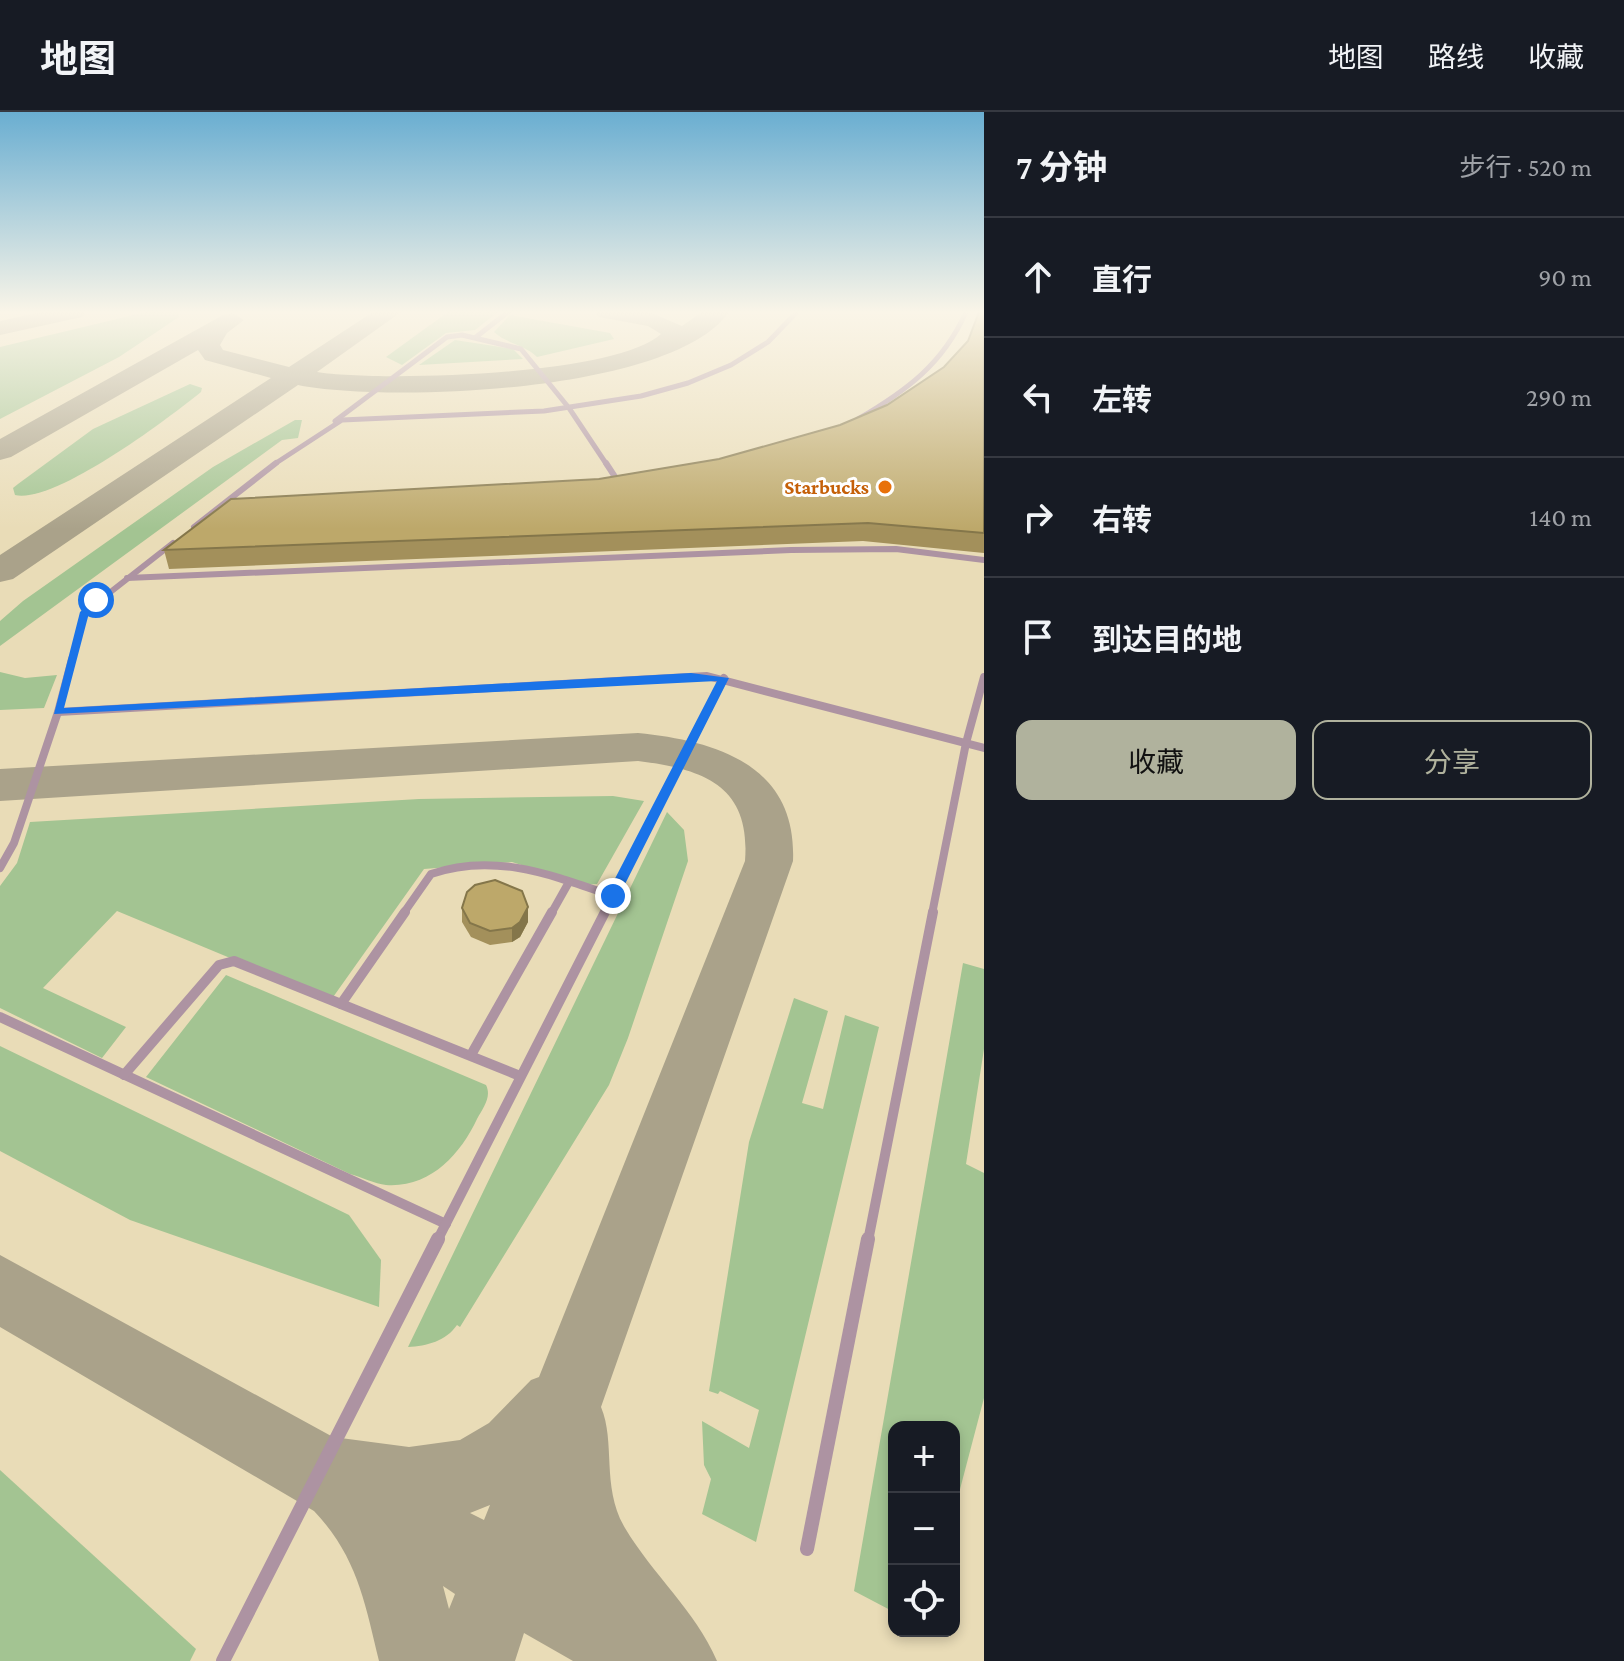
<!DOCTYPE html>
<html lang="zh">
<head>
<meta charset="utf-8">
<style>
  body { margin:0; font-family:"Crimson Pro","Noto Sans SC",serif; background:#242831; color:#f1f3f6 }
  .controls { position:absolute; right:24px; bottom:24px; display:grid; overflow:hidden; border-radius:16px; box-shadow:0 4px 12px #0003 }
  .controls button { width:72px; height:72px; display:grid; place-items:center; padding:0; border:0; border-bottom:2px solid #363941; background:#171b24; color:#f1f3f6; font:40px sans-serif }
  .stop { position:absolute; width:24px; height:24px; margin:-18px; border:6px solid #1a73e8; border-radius:50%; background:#fff }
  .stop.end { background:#1a73e8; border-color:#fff; box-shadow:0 2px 8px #0008 }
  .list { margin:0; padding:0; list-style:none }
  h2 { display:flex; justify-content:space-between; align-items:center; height:104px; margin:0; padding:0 32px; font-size:34px }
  h2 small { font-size:26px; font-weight:400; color:#9ea1a6 }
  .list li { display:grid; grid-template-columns:52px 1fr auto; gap:24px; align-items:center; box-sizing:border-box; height:120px; padding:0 32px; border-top:2px solid #363941 }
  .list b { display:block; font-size:30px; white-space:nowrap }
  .list em { font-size:26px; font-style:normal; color:#9ea1a6 }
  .actions { display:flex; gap:16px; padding:24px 32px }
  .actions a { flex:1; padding:18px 0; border:2px solid #b0b29d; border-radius:16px; text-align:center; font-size:28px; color:#b0b29d }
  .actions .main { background:#b0b29d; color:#111 }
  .icon { flex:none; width:44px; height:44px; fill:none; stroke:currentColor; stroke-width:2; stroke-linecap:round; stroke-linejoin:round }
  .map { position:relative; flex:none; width:984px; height:1549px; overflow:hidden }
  header { display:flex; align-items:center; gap:48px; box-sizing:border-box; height:112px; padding:0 40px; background:#171b24; border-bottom:2px solid #363941 }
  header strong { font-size:38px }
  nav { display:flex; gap:44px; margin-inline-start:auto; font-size:28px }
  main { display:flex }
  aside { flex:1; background:#171b24 }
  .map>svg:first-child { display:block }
</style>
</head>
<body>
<header>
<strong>地图</strong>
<nav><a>地图</a><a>路线</a><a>收藏</a></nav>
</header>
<main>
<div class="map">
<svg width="984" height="1549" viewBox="0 0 984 1549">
  <rect width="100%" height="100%" fill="#f3e9cb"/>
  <path fill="#e9dcb7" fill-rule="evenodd" d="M 0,200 L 984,200 L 984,1549 L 0,1549 ZM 894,1315 L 954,1315 L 954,1519 L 894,1519 Z"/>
  <g fill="#a3c492">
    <polygon points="146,200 178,200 179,205 119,245 0,307 0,235"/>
    <polygon points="448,200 498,200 475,218 446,221 402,253 386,245"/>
    <path d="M 510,203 L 610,221 L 614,227 L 537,245 C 524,232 507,232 494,220 Z"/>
    <polygon points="455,228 513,237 523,247 419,253"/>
    <path d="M 190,272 L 202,276 L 201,280 C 169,306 55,392 15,383 L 13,376 L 18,372 L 93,317 Z"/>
    <polygon points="295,308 302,308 298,326 282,328 0,534 0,509 23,489 213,355"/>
    <polygon points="0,560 25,566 57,563 44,596 0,598"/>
    <polygon points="613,684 644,689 597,772 584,773 512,750 424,757 331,888 117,799 43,876 126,915 102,946 0,896 0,774 17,751 30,710 419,687"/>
    <path d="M 667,700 L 684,718 L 688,749 L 628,926 L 609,973 L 460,1215 L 457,1213 C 446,1229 427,1234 408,1235 Z"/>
    <polygon points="963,851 984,857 984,937 966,1052 984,1061 984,1286 954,1400 954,1315 894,1315 894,1500 854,1479"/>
    <path d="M 226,863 L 486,973 C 492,985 483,996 477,1007 C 460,1043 430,1076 386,1073 C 375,1072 361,1065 350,1062 L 146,965 Z"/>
    <polygon points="794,886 828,899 802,991 823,997 845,903 879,915 756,1430 702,1402 711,1367 704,1353 702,1309 749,1336 759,1298 720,1279 718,1282 709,1279 749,1030"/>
    <polygon points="0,934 349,1103 381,1148 379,1195 130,1108 0,1039"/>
    <polygon points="0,1358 196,1537 190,1549 0,1549"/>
  </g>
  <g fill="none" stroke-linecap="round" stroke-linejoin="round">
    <g fill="#aaa28a" fill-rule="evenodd">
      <polygon points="41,200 86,200 82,205 0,223 0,209"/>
      <path d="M 373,200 L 401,200 L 317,260 C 379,270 616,264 661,222 L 648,214 L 599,205 L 595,200 L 649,200 L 682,214 L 702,200 L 729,200 C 673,281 388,291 298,273 L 13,467 L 0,470 L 0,443 L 271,266 L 205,248 L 198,238 L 11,345 L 0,348 L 0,327 L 223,203 L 232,201 L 244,208 L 227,221 L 220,233 L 223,238 L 289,255 Z"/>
      <path d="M 638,621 C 718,629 797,654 793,749 L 601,1295 C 616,1331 601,1375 625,1416 C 653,1463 695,1498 717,1549 L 573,1549 L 524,1521 L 515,1549 L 379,1549 C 365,1491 357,1444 314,1399 L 0,1215 L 0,1143 L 333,1325 L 409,1335 L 460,1328 L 489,1311 L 531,1268 L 539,1265 L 745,749 C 751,674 704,657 638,649 L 0,689 L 0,657 ZM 490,1393 L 484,1408 L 470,1401 ZM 443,1474 L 455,1482 L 449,1497 Z"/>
    </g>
    <g stroke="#ad93a2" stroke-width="5">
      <polyline points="476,225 508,200"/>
      <path d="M 858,307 C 906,279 943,252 966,200"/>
      <polyline points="335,309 447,225 462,223 521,237 569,296 607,353"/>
      <polyline points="273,353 342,308 544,299 641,284 688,271 731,253 768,230 797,200"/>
    </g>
    <g stroke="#ad93a2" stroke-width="6">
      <polyline points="606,351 619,371"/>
      <polyline points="194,415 276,351"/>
      <polyline points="127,466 791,438 896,437 984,448"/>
      <polyline points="72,549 85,500 173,431"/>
    </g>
    <g stroke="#ad93a2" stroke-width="8">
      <polyline points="72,547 58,600 707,564 984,636"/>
      <polyline points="0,756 14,731 58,600"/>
      <path d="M 403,802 L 431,762 C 494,740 552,763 613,784"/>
      <polyline points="551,802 569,770"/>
      <polyline points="604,802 724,566"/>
      <polyline points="932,802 966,631 984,565"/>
    </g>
    <g stroke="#ad93a2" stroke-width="10">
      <polyline points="405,800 341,892 520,964"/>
      <polyline points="0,905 446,1112"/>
      <polyline points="471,943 552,800"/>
      <polyline points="124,963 219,853 234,849 341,892"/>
      <polyline points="437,1129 605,800"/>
      <polyline points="868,1129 933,800"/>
    </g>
    <g stroke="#ad93a2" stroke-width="14">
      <polyline points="807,1437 868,1127"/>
      <polyline points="223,1549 438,1127"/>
    </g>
  </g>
  <g fill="#a3905b">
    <polygon points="984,200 984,441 863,429 169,457 164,438 719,347 840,313 887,293 944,255 968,229"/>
    <polygon points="462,796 528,810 520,825 512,830 490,833 471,825 462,810"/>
  </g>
  <polygon fill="#84764a" points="528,795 528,810 520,825 512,830 512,816"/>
  <g fill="#bda86a" stroke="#84764a" stroke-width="2">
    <polygon points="979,200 984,200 984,421 868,411 164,438 231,387 599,367 719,347 840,313 887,293 944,255 968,229"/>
    <polygon points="495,768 522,779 528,795 520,810 512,816 490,819 470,811 462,796 467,780 475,773"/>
  </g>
  <linearGradient id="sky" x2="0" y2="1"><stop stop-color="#6aaed1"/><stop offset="0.48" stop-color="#faf5e8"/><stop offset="1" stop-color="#faf5e8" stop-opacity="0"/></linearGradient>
  <rect width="984" height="417" fill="url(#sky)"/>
  <polygon fill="#1a73e8" points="96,485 101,488 89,501 64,596 691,561 729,566 619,784 613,789 606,784 717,569 54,602 80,500"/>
  <circle fill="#e8710a" stroke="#fff" stroke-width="3" cx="885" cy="375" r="8"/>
  <g text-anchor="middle" stroke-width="6" stroke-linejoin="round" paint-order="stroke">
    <g font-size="20" font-weight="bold" fill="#c56008" stroke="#fff" text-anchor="end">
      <text x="869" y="382">Starbucks</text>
    </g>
  </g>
</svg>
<div class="controls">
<button>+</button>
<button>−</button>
<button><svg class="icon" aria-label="locate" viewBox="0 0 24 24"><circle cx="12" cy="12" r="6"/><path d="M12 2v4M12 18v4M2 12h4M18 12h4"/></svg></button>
</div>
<div class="stop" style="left:96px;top:488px"></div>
<div class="stop end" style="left:613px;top:784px"></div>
</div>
<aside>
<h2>7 分钟<small>步行 · 520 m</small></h2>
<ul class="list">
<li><svg class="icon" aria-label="ahead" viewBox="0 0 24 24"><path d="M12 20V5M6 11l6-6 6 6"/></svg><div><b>直行</b></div><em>90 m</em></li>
<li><svg class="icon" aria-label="left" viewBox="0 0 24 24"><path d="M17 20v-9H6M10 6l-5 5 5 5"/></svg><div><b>左转</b></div><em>290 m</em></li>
<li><svg class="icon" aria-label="right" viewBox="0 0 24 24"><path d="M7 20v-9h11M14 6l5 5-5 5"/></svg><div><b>右转</b></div><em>140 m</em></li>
<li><svg class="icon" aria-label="arrive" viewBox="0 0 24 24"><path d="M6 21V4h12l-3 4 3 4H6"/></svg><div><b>到达目的地</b></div></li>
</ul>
<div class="actions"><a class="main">收藏</a><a>分享</a></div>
</aside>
</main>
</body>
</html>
